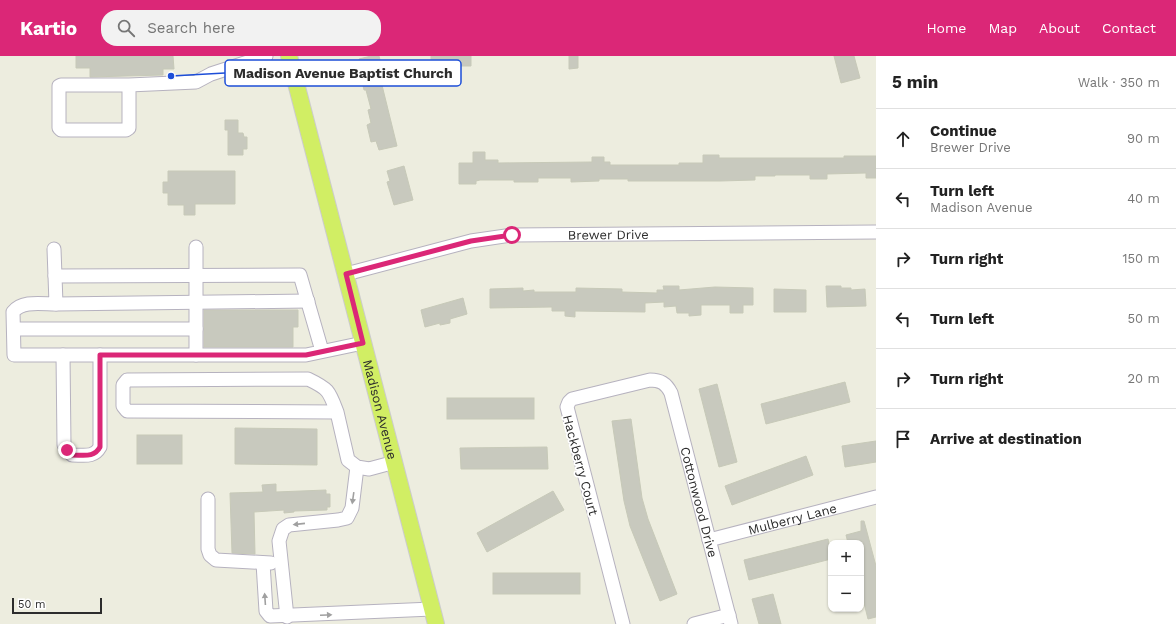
<!DOCTYPE html>
<html lang="en">
<head>
<meta charset="utf-8">
<style>
  body { margin:0; font-family:"Work Sans",sans-serif; background:#f2f2f2; color:#222 }
  .controls { position:absolute; right:12px; bottom:12px; display:grid; overflow:hidden; border-radius:8px; box-shadow:0 1px 3px #0004 }
  .controls button { width:36px; height:36px; display:grid; place-items:center; padding:0; border:0; border-bottom:1px solid #e0e0e0; background:#fff; color:#222; font:20px sans-serif }
  .scale { position:absolute; left:12px; bottom:10px; width:90px; box-sizing:border-box; padding-left:4px; border:2px solid #2c2c2c; border-top:0; font-size:11px; line-height:14px; white-space:nowrap; color:#2c2c2c; -webkit-text-stroke:3px #fff; paint-order:stroke }
  .stop { position:absolute; width:12px; height:12px; margin:-9px; border:3px solid #db2777; border-radius:50%; background:#fff }
  .stop.end { background:#db2777; border-color:#fff; box-shadow:0 1px 4px #0008 }
  .list { margin:0; padding:0; list-style:none }
  h2 { display:flex; justify-content:space-between; align-items:center; height:52px; margin:0; padding:0 16px; font-size:17px }
  h2 small { font-size:13px; font-weight:400; color:#767676 }
  .list li { display:grid; grid-template-columns:26px 1fr auto; gap:12px; align-items:center; box-sizing:border-box; height:60px; padding:0 16px; border-top:1px solid #e0e0e0 }
  .list b { display:block; font-size:15px; white-space:nowrap }
  .list p { margin:0; font-size:13px; white-space:nowrap; color:#767676 }
  .list em { font-size:13px; font-style:normal; color:#767676 }
  .icon { flex:none; width:22px; height:22px; fill:none; stroke:currentColor; stroke-width:2; stroke-linecap:round; stroke-linejoin:round }
  .map { position:relative; flex:none; width:876px; height:568px; overflow:hidden }
  header { display:flex; align-items:center; gap:24px; box-sizing:border-box; height:56px; padding:0 20px; background:#db2777; color:#fff }
  header strong { font-size:19px }
  nav { display:flex; gap:22px; margin-inline-start:auto; font-size:14px }
  .search { width:280px; height:36px; background:#f2f2f2; display:flex; align-items:center; gap:10px; box-sizing:border-box; padding:0 14px; border-radius:16px; color:#767676; font-size:15px }
  main { display:flex }
  aside { flex:1; background:#fff }
  .map>svg:first-child { display:block }
</style>
</head>
<body>
<header>
<strong>Kartio</strong>
<div class="search"><svg class="icon" aria-label="search" viewBox="0 0 24 24"><circle cx="10" cy="10" r="6"/><path d="M15 15l6 6"/></svg>Search here</div>
<nav><a>Home</a><a>Map</a><a>About</a><a>Contact</a></nav>
</header>
<main>
<div class="map">
<svg width="876" height="568" viewBox="0 0 876 568">
  <rect width="100%" height="100%" fill="#ededdf"/>
  <g fill="#c8c9be" stroke="#c7c9b8">
    <polygon points="76,0 173,0 174,13 163,13 163,19 90,21 90,12 76,12"/>
    <polygon points="371,0 379,0 382,12 378,13 397,90 379,94 376,85 371,86 367,69 371,67 368,54 371,53 366,34 364,34 360,16 362,15 359,3"/>
    <polygon points="431,0 471,0 471,10 449,10 449,22 422,21 422,9 431,9"/>
    <polygon points="569,0 578,0 578,12 569,13"/>
    <polygon points="834,0 854,0 860,22 841,27"/>
    <polygon points="225,64 238,64 238,77 243,77 244,81 247,81 247,93 243,93 243,99 228,99 228,74 225,74"/>
    <polygon points="473,96 485,96 485,104 498,104 498,107 592,106 592,101 604,101 604,106 610,106 610,109 679,109 679,107 703,107 703,99 719,99 719,102 844,102 844,100 876,100 876,122 866,122 866,117 827,118 827,123 810,123 810,119 775,119 775,120 755,120 755,124 720,125 628,125 628,123 599,123 599,125 571,126 571,122 538,122 538,126 514,126 514,124 480,124 476,125 476,128 459,128 459,107 473,107"/>
    <polygon points="404,110 413,144 394,149 387,126 390,125 387,115"/>
    <polygon points="168,115 235,115 235,148 195,148 195,159 184,159 184,149 168,149 168,137 163,137 163,126 168,126"/>
    <polygon points="663,230 679,230 679,234 715,231 753,232 753,249 743,249 743,257 730,257 730,249 701,249 701,259 689,260 689,257 677,257 676,250 664,251 664,246 645,247 645,256 575,255 575,261 565,260 565,255 552,255 552,251 490,252 490,233 523,232 523,235 534,234 534,236 576,236 576,232 622,233 622,236 657,237 657,234 664,234"/>
    <polygon points="826,230 841,230 841,232 851,232 851,234 865,233 866,250 827,251"/>
    <polygon points="774,233 806,234 806,256 774,256"/>
    <polygon points="463,242 467,258 450,263 450,267 440,269 440,267 425,271 421,254"/>
    <polygon points="204,254 298,254 298,271 293,271 293,291 204,291"/>
    <polygon points="845,326 850,346 766,368 761,348"/>
    <polygon points="717,328 737,406 719,411 699,333"/>
    <rect x="447" y="342" width="87" height="21"/>
    <polygon points="631,363 642,442 648,463 677,538 660,545 630,470 624,445 612,365"/>
    <polygon points="235,372 317,373 317,409 235,408"/>
    <rect x="137" y="379" width="45" height="29"/>
    <polygon points="876,385 876,406 845,411 842,390"/>
    <polygon points="547,391 548,413 461,413 460,392"/>
    <polygon points="806,400 813,419 732,449 725,430"/>
    <polygon points="276,428 276,436 326,434 326,438 330,438 330,451 327,451 327,454 294,455 294,456 284,457 284,454 254,456 255,498 232,497 230,437 263,436 262,429"/>
    <polygon points="553,435 564,454 487,496 477,477"/>
    <polygon points="861,465 864,465 876,510 876,561 868,563 861,535 861,487 848,487 846,479 861,475"/>
    <polygon points="828,483 831,496 831,503 749,524 744,504"/>
    <rect x="493" y="517" width="87" height="21"/>
    <polygon points="773,538 781,568 759,568 752,543"/>
  </g>
  <g fill="none" stroke-linecap="round" stroke-linejoin="round">
    <defs>
      <g id="minor">
        <polyline points="129,29 129,72 126,74 61,74 59,72 59,30 61,29 129,29 196,26 211,18 266,0"/>
        <polyline points="196,191 196,299"/>
        <polyline points="54,193 55,220"/>
        <path id="s1" d="M 346,218 L 471,185 L 512,179 L 876,176"/>
        <polyline points="56,248 308,245"/>
        <polyline points="14,273 196,273"/>
        <path d="M 322,295 L 300,219 L 55,220 L 56,248 C 42,248 22,244 13,256 L 14,299 L 306,299 L 363,287"/>
        <path d="M 63,299 L 64,389 L 72,399 C 84,399 94,402 100,391 L 100,299"/>
        <path d="M 337,356 C 329,335 329,333 308,323 L 127,324 L 123,329 L 123,350 L 127,355 L 337,356 L 348,404 L 357,411 L 369,413 L 395,406"/>
        <polyline points="208,443 208,493 210,499 216,504 271,507"/>
        <path id="s2" d="M 709,484 L 876,441"/>
        <polyline points="263,507 266,555 270,560 432,553"/>
        <polyline points="287,561 279,485 283,473 289,469 338,464 347,462 352,452 357,411"/>
        <path id="s3" d="M 623,568 L 567,351 L 569,346 L 572,343 L 650,324 C 660,324 666,327 671,337 L 731,568"/>
        <polyline points="694,568 729,559"/>
      </g>
      <g id="major">
        <path id="s4" d="M 289,0 L 436,568"/>
      </g>
    </defs>
    <use href="#minor" stroke="#b6b2bf" stroke-width="15"/>
    <use href="#major" stroke="#ccc" stroke-width="18"/>
    <use href="#minor" stroke="#fff" stroke-width="13"/>
    <use href="#major" stroke="#d1ee64" stroke-width="16"/>
  </g>
  <defs><path id="oneway-solid" d="M-6-.8H1V-3.2L6.5 0L1 3.2V.8H-6Z"/></defs>
  <g fill="#a0a0a0">
    <use href="#oneway-solid" transform="translate(353 442) rotate(98)"/>
    <use href="#oneway-solid" transform="translate(299 468) rotate(174)"/>
    <use href="#oneway-solid" transform="translate(265 543) rotate(-94)"/>
    <use href="#oneway-solid" transform="translate(326 559) rotate(-3)"/>
  </g>
  <g fill="none" stroke-linecap="round" stroke-linejoin="round">
    <path stroke="#db2777" stroke-width="5" d="M 67,394 L 72,399 C 84,399 94,402 100,391 L 100,299 L 306,299 L 363,287 L 346,218 L 471,185 L 512,179"/>
  </g>
  <g text-anchor="middle" stroke-width="3.5" stroke-linejoin="round" paint-order="stroke">
    <g font-size="13" fill="#2c2c2c" stroke="#fff">
      <text dy="5" stroke="none"><textPath href="#s1" startOffset="267">Brewer Drive</textPath></text>
      <text dy="5" stroke="none"><textPath href="#s4" startOffset="365">Madison Avenue</textPath></text>
      <text transform="translate(581 409) rotate(75)" y="5">Hackberry Court</text>
      <text dy="5" stroke="none"><textPath href="#s3" startOffset="453">Cottonwood Drive</textPath></text>
      <text dy="5" stroke="none"><textPath href="#s2" startOffset="86">Mulberry Lane</textPath></text>
    </g>
  </g>
  <path fill="none" stroke="#1d4ed8" stroke-width="1.5" d="M171 20L225 17"/>
  <circle fill="#1d4ed8" stroke="#fff" stroke-width="1.5" cx="171" cy="20" r="4"/>
  <rect fill="#fff" stroke="#1d4ed8" stroke-width="1.5" x="225" y="4" width="236" height="26" rx="4"/>
  <g font-size="14" text-anchor="middle" font-weight="bold" fill="#2c2c2c">
    <text x="343" y="22">Madison Avenue Baptist Church</text>
  </g>
</svg>
<div class="controls">
<button>+</button>
<button>−</button>
</div>
<div class="scale">50 m</div>
<div class="stop" style="left:512px;top:179px"></div>
<div class="stop end" style="left:67px;top:394px"></div>
</div>
<aside>
<h2>5 min<small>Walk · 350 m</small></h2>
<ul class="list">
<li><svg class="icon" aria-label="ahead" viewBox="0 0 24 24"><path d="M12 20V5M6 11l6-6 6 6"/></svg><div><b>Continue</b><p>Brewer Drive</p></div><em>90 m</em></li>
<li><svg class="icon" aria-label="left" viewBox="0 0 24 24"><path d="M17 20v-9H6M10 6l-5 5 5 5"/></svg><div><b>Turn left</b><p>Madison Avenue</p></div><em>40 m</em></li>
<li><svg class="icon" aria-label="right" viewBox="0 0 24 24"><path d="M7 20v-9h11M14 6l5 5-5 5"/></svg><div><b>Turn right</b></div><em>150 m</em></li>
<li><svg class="icon" aria-label="left" viewBox="0 0 24 24"><path d="M17 20v-9H6M10 6l-5 5 5 5"/></svg><div><b>Turn left</b></div><em>50 m</em></li>
<li><svg class="icon" aria-label="right" viewBox="0 0 24 24"><path d="M7 20v-9h11M14 6l5 5-5 5"/></svg><div><b>Turn right</b></div><em>20 m</em></li>
<li><svg class="icon" aria-label="arrive" viewBox="0 0 24 24"><path d="M6 21V4h12l-3 4 3 4H6"/></svg><div><b>Arrive at destination</b></div></li>
</ul>
</aside>
</main>
</body>
</html>
